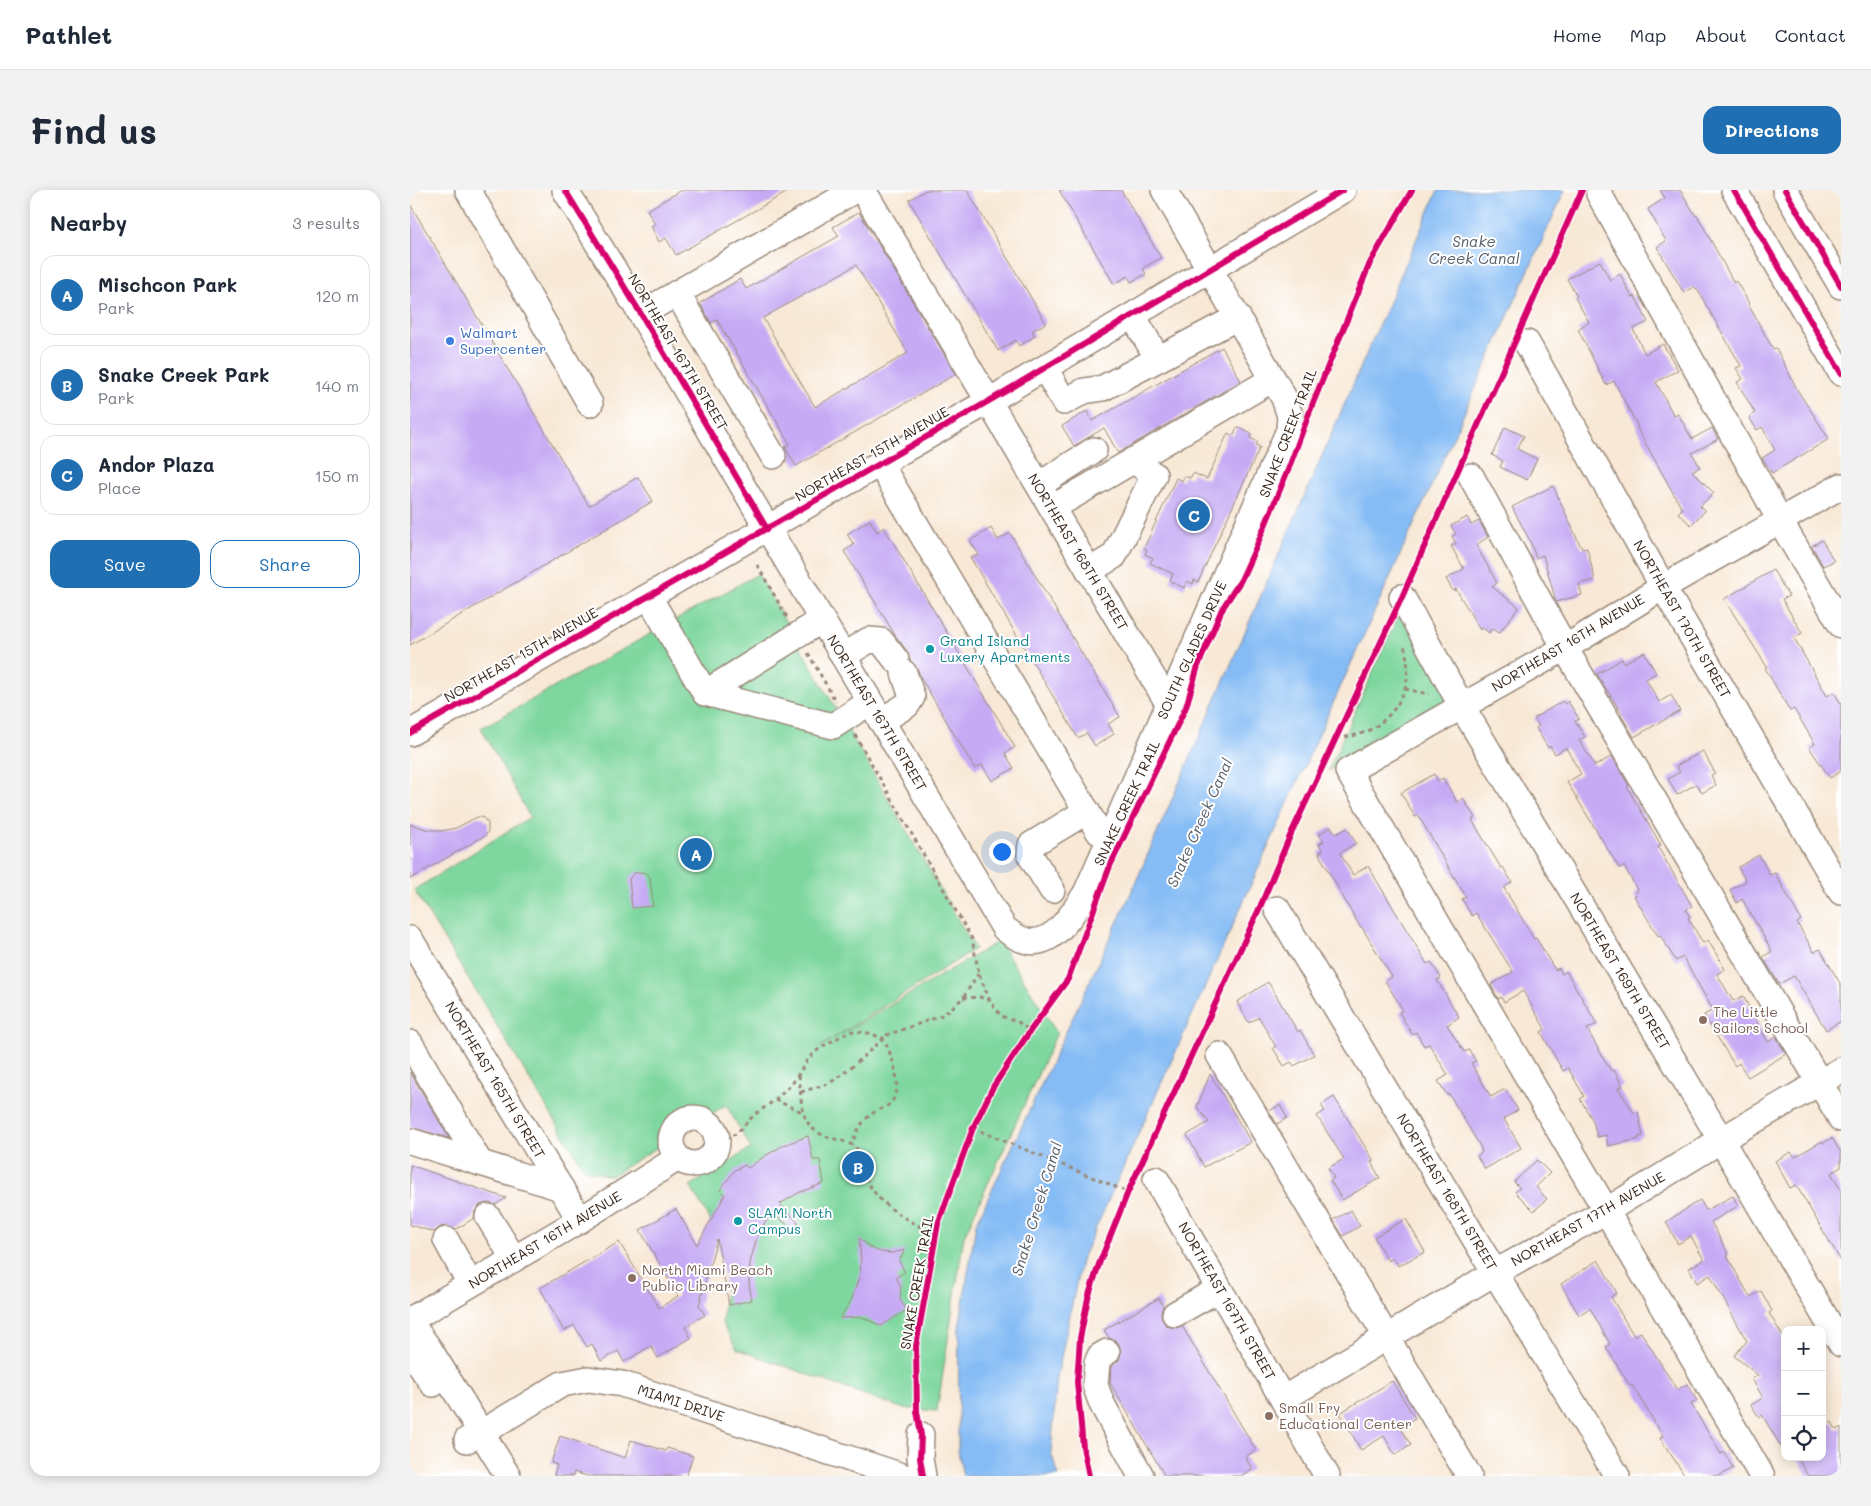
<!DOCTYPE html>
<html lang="en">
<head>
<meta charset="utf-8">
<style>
  body { margin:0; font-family:Mali,sans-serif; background:#f2f2f3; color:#1f2937 }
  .controls { position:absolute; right:15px; bottom:15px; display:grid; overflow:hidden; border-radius:10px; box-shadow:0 2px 12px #0003 }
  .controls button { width:45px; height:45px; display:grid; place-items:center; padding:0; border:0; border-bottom:1px solid #e0e1e3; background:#fff; color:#1f2937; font:25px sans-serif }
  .you { position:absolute; left:591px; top:661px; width:18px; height:18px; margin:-12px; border:4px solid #fff; border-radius:50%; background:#1a73e8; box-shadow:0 0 0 8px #1a73e833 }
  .badge { display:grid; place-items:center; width:32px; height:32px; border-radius:50%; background:#1f6fb2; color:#fff; font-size:16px; font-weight:700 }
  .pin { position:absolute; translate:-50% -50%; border:2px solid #fff; box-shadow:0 1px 5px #0006 }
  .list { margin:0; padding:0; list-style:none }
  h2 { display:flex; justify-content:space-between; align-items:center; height:65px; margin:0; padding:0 20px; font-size:21px }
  h2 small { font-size:16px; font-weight:400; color:#747a83 }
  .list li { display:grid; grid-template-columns:32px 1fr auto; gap:15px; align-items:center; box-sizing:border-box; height:80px; margin:0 10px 10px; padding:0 10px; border:1px solid #e0e1e3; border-radius:15px }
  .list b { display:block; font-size:19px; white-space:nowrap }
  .list p { margin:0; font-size:16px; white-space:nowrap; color:#747a83 }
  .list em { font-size:16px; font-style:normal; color:#747a83 }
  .actions { display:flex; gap:10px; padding:15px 20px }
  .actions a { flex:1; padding:11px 0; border:1px solid #1f6fb2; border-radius:15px; text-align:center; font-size:18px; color:#1f6fb2 }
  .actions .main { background:#1f6fb2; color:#fff }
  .icon { flex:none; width:28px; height:28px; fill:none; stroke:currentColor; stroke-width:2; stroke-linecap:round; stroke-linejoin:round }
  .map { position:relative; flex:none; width:1431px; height:1286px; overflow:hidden; border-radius:15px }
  header { display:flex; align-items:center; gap:30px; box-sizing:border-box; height:70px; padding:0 25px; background:#fff; border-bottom:1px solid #e0e1e3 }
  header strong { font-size:24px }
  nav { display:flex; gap:28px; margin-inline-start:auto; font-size:18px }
  .intro { display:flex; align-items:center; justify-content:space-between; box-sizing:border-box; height:120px; padding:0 30px }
  h1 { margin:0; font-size:35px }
  .button { padding:12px 22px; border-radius:15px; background:#1f6fb2; color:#fff; font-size:18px; font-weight:700 }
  main { display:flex; gap:30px; padding:0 30px }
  aside { flex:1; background:#fff; border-radius:15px; box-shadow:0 2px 12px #0003 }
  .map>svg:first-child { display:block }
</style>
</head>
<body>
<header>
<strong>Pathlet</strong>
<nav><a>Home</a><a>Map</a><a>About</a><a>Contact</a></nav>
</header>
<div class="intro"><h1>Find us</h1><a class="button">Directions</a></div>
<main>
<aside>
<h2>Nearby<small>3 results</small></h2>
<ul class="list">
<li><span class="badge">A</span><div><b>Mischcon Park</b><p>Park</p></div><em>120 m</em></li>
<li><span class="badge">B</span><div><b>Snake Creek Park</b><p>Park</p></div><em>140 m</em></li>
<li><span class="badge">C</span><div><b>Andor Plaza</b><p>Place</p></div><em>150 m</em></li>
</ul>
<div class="actions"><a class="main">Save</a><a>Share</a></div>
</aside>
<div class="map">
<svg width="1431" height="1286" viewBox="0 0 1431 1286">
  <rect width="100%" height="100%" fill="#fff"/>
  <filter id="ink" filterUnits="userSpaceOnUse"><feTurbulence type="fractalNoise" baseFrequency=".02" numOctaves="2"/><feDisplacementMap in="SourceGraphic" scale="10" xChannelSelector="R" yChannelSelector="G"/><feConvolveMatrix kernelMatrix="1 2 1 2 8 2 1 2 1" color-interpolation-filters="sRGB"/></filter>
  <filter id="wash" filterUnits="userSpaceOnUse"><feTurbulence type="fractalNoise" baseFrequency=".0096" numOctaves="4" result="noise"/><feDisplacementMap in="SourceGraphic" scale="20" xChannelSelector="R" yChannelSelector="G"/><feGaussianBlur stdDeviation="1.12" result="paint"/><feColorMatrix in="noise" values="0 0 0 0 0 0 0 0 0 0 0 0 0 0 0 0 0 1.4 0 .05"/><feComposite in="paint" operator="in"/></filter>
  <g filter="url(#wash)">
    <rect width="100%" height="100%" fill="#f8e8d5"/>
    <g fill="#7ed79e" stroke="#5c805e">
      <polygon points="348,384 565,759 408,858 589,751 647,843 554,1046 527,1221 491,1218 327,1159 312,1133 319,1063 280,996 341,958 316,915 201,986 175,980 4,700 120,627 71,538"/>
      <polygon points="991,420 1042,512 918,581"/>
    </g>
    <polygon fill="#85bcf5" stroke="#60738a" points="1028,0 1155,0 671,1071 647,1187 641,1263 649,1286 553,1286 548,1261 549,1138 566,1034 721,703"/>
    <g id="blocks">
      <g fill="#c6aaf4" fill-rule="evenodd">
        <polygon points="272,0 381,0 266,65 256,48 249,52 241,36 245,34 237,20"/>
        <polygon points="516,0 557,0 636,133 622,141 625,146 609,156 606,150 588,161 499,10"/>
        <polygon points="649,0 711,0 751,68 733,78 736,84 721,92 718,86 704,94"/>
        <polygon points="1250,0 1270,0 1286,26 1287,25 1324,93 1326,91 1339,113 1338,114 1363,159 1366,158 1388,201 1419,249 1362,283 1352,268 1365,260 1352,237 1347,240 1339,227 1345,223 1327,192 1333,189 1326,178 1331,176 1287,99 1284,97 1274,103 1247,57 1256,51 1238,19 1255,8"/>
        <polygon points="0,14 179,316 228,287 243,311 0,455"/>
        <path d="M 449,22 L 546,184 L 386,276 L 375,257 L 380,254 L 307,130 L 301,133 L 290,113 L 330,89 L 336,99 L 429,46 L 423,37 ZM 446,75 L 498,163 L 405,217 L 353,128 Z"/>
        <polygon points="1190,71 1200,90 1210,84 1222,107 1225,106 1238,132 1223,139 1235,164 1253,154 1268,180 1246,192 1264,226 1268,224 1282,249 1302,238 1308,249 1282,263 1290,277 1282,281 1304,303 1290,316 1295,321 1281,335 1268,323 1272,319 1227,238 1228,237 1204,191 1196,195 1168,139 1179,132 1165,108 1167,106 1157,89"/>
        <polygon points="812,157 831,191 708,263 694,238 664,256 652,236 677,221 682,231"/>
        <polygon points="827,237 842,244 840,248 848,252 846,255 850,257 788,392 784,390 783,394 777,391 774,398 760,391 763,384 740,373 743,368 735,364 737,360 734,358 766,288 772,291 774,286 780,288 783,283 797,289 818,243 823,246"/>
        <polygon points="1095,237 1114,246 1107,259 1127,269 1117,290 1090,277 1093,271 1082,265"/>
        <polygon points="1143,296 1172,359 1177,358 1185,390 1169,394 1172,405 1146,412 1133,365 1126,368 1120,351 1102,317"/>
        <polygon points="1057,327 1061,335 1069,331 1078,347 1066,355 1087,393 1082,397 1109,417 1089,443 1082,438 1079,443 1072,437 1070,440 1046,399 1043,401 1036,389 1054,379 1041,356 1046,354 1042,346 1046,344 1041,336"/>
        <polygon points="460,330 467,342 474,337 605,557 595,563 604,578 582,591 572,575 565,579 512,490 507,478 500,470 497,461 485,445 434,361 444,355 437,344"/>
        <polygon points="581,338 588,350 600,343 710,527 698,534 704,544 685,556 677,543 668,548 560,367 569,365 560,351"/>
        <polygon points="1412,350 1424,371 1413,376 1402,356"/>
        <polygon points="1363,380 1379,406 1372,409 1392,443 1384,448 1417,506 1424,502 1431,514 1431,581 1420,588 1399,557 1405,554 1384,519 1380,521 1355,478 1357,477 1314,409"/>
        <polygon points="1234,462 1246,483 1236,489 1249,512 1261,505 1270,521 1224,547 1211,525 1212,524 1187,484 1212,469 1214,473"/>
        <polygon points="1153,511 1155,514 1158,511 1169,529 1165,531 1175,547 1169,550 1185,576 1202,566 1219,596 1217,597 1251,655 1248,657 1282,716 1276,720 1280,727 1278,728 1293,753 1298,750 1315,779 1307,784 1323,811 1333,806 1358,852 1366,847 1376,864 1338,887 1329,873 1325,876 1294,825 1303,820 1273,767 1266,771 1250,745 1248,746 1224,706 1226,705 1224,703 1228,701 1214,676 1209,678 1157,592 1171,584 1156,558 1145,564 1140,556 1138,558 1126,538 1129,536 1124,528"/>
        <polygon points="1293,561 1305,583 1301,585 1306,595 1292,603 1286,594 1267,605 1258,589 1270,582 1266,576"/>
        <polygon points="1024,584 1028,591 1033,588 1047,612 1053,608 1065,628 1062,630 1091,678 1093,677 1102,692 1094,698 1124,749 1126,748 1145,780 1149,778 1152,784 1156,781 1187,834 1177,839 1201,881 1204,880 1213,896 1208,898 1224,923 1228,922 1233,946 1228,947 1229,949 1198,956 1196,945 1187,947 1183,931 1170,909 1174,906 1158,878 1153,881 1131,842 1135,839 1113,801 1094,812 1091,807 1088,809 1081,795 1103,782 1066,723 1062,726 1052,709 1056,707 1008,625 1005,627 991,603"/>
        <polygon points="67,627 72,627 78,633 78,641 76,645 0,689 0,634 16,639 31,641 46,638"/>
        <polygon points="921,637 926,644 937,638 946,653 930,663 943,685 958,676 1017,774 1021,772 1031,788 1027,790 1049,827 1037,835 1054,862 1059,860 1066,871 1061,873 1081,907 1095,899 1108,920 1094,929 1111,958 1075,979 1067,966 1072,962 1070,956 1039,904 1037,905 1028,891 1038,885 1019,854 1014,856 1006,842 1002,844 989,822 993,820 975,791 982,787 951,736 950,737 910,666 909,663 913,660 909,654 914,651 909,644"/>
        <polygon points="1349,665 1360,685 1365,683 1391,730 1387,733 1404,762 1410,759 1431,795 1431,831 1416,840 1384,786 1369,794 1353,767 1362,761 1332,709 1327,713 1320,700 1336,691 1328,677"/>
        <polygon points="235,682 240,687 243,716 222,718 219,689 224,683"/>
        <polygon points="858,792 888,842 890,840 904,865 884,876 881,872 874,876 863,858 866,857 849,827 839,833 827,812"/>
        <polygon points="0,882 39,948 0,937"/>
        <polygon points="800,884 841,952 794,977 777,945 799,932 787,917"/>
        <polygon points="924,907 964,971 961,972 970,988 932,1010 920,990 924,988 918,978 934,969 907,926 915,921 911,915"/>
        <polygon points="870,915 877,928 867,934 859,921"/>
        <polygon points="398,946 403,970 410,970 414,993 388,1003 370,1014 389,1033 383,1039 361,1022 347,1047 340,1073 339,1094 342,1110 319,1115 307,1049 289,1115 295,1125 275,1137 281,1148 259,1161 248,1168 241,1156 214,1172 208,1161 191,1171 182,1154 177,1157 164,1135 154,1141 130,1098 209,1052 249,1118 268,1106 230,1040 266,1019 287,1055 315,1005 310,1000 325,980 335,975 338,978 355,966 374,955"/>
        <polygon points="1422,948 1431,963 1431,977 1421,983 1431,1000 1431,1071 1386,995 1380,998 1365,971 1381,962 1385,967 1412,951 1413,953"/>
        <polygon points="1127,970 1140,983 1126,997 1137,1009 1124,1021 1105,1002 1110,998 1104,992"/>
        <polygon points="0,975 96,1008 85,1015 78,1013 70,1015 65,1021 64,1028 45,1040 36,1036 30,1037 24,1042 0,1035"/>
        <polygon points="1323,1006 1328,1016 1301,1032 1319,1065 1317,1066 1340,1107 1351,1101 1362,1121 1359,1123 1375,1150 1375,1263 1352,1225 1349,1227 1341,1215 1353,1208 1342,1189 1348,1185 1324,1166 1337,1151 1300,1085 1287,1093 1279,1078 1294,1070 1281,1046 1268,1054 1256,1032 1290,1010 1296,1020"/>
        <polygon points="941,1020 950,1036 933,1046 923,1030"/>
        <polygon points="996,1029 1015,1062 988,1076 984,1068 978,1071 964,1047"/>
        <polygon points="449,1048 461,1058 471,1062 482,1063 495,1060 489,1071 495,1082 486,1087 491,1097 490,1110 497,1120 471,1136 452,1127 430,1128 442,1109 450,1084 451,1071"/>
        <polygon points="1188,1070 1207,1103 1201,1107 1224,1146 1231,1142 1267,1200 1277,1194 1287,1211 1281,1214 1311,1264 1314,1262 1323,1278 1309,1286 1275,1286 1250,1248 1253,1246 1222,1195 1220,1196 1196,1157 1200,1154 1180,1118 1169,1125 1151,1094"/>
        <polygon points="749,1108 753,1116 751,1123 753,1131 757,1136 764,1138 772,1136 846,1260 835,1267 842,1279 831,1286 755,1286 700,1193 701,1177 709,1170 711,1162 709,1154 705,1150 699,1148 694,1140"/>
        <polygon points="982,1191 1005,1228 990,1237 1001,1255 985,1265 974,1246 951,1260 930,1223"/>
        <polygon points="1422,1232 1426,1240 1431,1237 1431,1286 1398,1286 1387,1267 1412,1267 1412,1238"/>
        <polygon points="150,1246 215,1268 221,1250 256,1261 257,1258 283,1266 276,1286 177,1286 164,1282 163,1286 144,1286 147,1275 141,1273"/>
      </g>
    </g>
  </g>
  <g filter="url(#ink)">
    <use href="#blocks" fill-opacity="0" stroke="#9a897a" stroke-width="1"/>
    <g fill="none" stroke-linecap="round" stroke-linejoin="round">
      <defs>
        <g id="minor">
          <polyline points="58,0 180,214"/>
          <path d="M 155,0 L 231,124 L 594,738 C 633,772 655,735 676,703 L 879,240 L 880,226 L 874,208 L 754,0"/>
          <polyline points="453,0 758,513"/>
          <polyline points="1324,0 1431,183"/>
          <polyline points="1375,0 1431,96"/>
          <polyline points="1189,4 1376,341 1431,435"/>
          <polyline points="267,103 363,266"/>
          <polyline points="231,124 445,0"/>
          <polyline points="723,126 748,169"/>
          <polyline points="1117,153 1253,397 1431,702"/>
          <polyline points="635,178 654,212 674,201 693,198 828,127"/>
          <polyline points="470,274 689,642 700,646"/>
          <polyline points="1061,286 1155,458 1431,929"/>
          <polyline points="629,295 684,260"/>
          <polyline points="642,318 863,189"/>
          <polyline points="679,381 704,366 744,285 723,270"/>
          <polyline points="239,407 295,503"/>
          <polyline points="992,407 1051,515 1311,950 1431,1154"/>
          <polyline points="412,430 295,503 423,536 460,512"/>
          <polyline points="433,466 459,450 471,451 486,470"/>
          <polyline points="471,531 497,515 502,507 494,483"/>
          <polyline points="0,543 579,211 933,0"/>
          <polyline points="642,700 620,665 621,655 677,621"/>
          <polyline points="867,719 1207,1286"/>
          <polyline points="0,749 170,1030"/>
          <polyline points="0,853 70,973"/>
          <polyline points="809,865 1059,1286"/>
          <circle cx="284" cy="951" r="23"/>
          <polyline points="0,951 151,998"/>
          <polyline points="746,989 917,1286"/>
          <polyline points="78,1027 104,1069"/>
          <polyline points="36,1050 60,1094"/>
          <polyline points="765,1124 809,1099"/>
          <polyline points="0,1130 170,1030 268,968"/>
          <polyline points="0,1132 18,1157 98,1286"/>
          <polyline points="0,1161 23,1194"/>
          <polyline points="697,1162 690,1166 687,1173 685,1195 692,1214 731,1286"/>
          <polyline points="873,1209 1086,1082 1196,1021 1311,950 1431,880"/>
          <polyline points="511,1245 510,1268 513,1286"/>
          <polyline points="57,1250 73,1242 152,1194 178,1189 212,1194 492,1286"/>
          <polyline points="1352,1286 938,581 1155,458 1253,397 1431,296"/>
        </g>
      </defs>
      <use href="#minor" stroke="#9a897a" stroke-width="28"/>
      <g stroke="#9a897a" stroke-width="3" stroke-dasharray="4 4" stroke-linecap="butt">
        <polyline points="347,375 378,429"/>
        <polyline points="398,463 426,512"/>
        <polyline points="995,499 1019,504"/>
        <polyline points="445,545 562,749 569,784 580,811 591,826 608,832 620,841"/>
        <path d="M 927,548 C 935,547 943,546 950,544 C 970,538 989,518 995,498 C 999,484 998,469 994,456"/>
        <polyline points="553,808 570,807 578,810"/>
        <path d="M 389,885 C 392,913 388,939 421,948 C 429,950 440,952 446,958 C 454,967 453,980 457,990 C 467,1015 503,1034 526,1044"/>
        <polyline points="391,902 420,893 443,876 477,845 528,827 538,821 553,808 568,784"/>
        <polyline points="365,910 392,922"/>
        <polyline points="563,938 718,1002"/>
        <path d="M 307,950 L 326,944 L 344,925 L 365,910 L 382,894 L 398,869 L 410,858 L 440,841 L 458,843 L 473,848 C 482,865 497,902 477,916 C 474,919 469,919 466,921 C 453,929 446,941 442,955"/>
      </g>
      <use href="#minor" stroke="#fff" stroke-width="25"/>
      <defs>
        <g id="cycleway">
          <polyline points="155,0 231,124 357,339"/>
          <polyline points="1324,0 1431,183"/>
          <polyline points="1375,0 1431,96"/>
          <polyline points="0,543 579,211 933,0"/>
          <polyline points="513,1286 510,1268 511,1245 507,1221 506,1156 528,1034 563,938 583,897 620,841 658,789 700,676 776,517 788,476 812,419 831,390 847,355 878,280 903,213 960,73 1002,0"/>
          <polyline points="679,1286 673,1257 667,1192 670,1148 678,1108 689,1074 718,1002 850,717 880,646 992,407 1172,0"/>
        </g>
      </defs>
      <use href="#cycleway" stroke="#fff" stroke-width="9"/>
      <use href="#cycleway" stroke="#d6006c" stroke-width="6"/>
    </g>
  </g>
  <circle fill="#3f7fe0" stroke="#fff" stroke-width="2" cx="40" cy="151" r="5"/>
  <g fill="#0f9aa8" stroke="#fff" stroke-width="2">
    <circle cx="520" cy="459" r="5"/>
    <circle cx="328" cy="1031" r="5"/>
  </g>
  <g fill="#8d6e63" stroke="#fff" stroke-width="2">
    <circle cx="1293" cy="830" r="5"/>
    <circle cx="222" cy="1088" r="5"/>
    <circle cx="859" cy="1226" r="5"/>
  </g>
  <g text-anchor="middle" stroke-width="4" stroke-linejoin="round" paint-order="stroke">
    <g font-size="14" fill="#366cbe" stroke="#fff" text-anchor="start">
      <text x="50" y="148">Walmart<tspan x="50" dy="16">Supercenter</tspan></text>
    </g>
    <g font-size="14" fill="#3b2a1e" stroke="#fff">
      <text transform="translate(268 162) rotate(59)" y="5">NORTHEAST 167TH STREET</text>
      <text transform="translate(878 243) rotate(-69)" y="5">SNAKE CREEK TRAIL</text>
      <text transform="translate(462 264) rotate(-30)" y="5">NORTHEAST 15TH AVENUE</text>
      <text transform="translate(668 362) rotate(59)" y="5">NORTHEAST 168TH STREET</text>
      <text transform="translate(1272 429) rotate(60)" y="5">NORTHEAST 170TH STREET</text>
      <text transform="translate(1158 453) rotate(-31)" y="5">NORTHEAST 16TH AVENUE</text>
      <text transform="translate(782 460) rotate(-66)" y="5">SOUTH GLADES DRIVE</text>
      <text transform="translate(111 465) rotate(-30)" y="5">NORTHEAST 15TH AVENUE</text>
      <text transform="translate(467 523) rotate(59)" y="5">NORTHEAST 167TH STREET</text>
      <text transform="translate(717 613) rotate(-65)" y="5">SNAKE CREEK TRAIL</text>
      <text transform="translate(1210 781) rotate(59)" y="5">NORTHEAST 169TH STREET</text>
      <text transform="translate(85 890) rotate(59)" y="5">NORTHEAST 165TH STREET</text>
      <text transform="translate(1037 1002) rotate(59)" y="5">NORTHEAST 168TH STREET</text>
      <text transform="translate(1178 1029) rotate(-30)" y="5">NORTHEAST 17TH AVENUE</text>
      <text transform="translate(135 1050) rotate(-31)" y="5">NORTHEAST 16TH AVENUE</text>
      <text transform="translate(507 1092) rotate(-80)" y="5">SNAKE CREEK TRAIL</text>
      <text transform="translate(817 1111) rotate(60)" y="5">NORTHEAST 167TH STREET</text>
      <text transform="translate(271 1213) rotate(18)" y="5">MIAMI DRIVE</text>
    </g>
    <g font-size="14" fill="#0d838f" stroke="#fff" text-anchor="start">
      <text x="530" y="456">Grand Island<tspan x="530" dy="16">Luxery Apartments</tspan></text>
      <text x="338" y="1028">SLAM! North<tspan x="338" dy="16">Campus</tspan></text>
    </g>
    <g font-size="14" fill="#785e54" stroke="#fff" text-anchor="start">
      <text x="1303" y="827">The Little<tspan x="1303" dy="16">Sailors School</tspan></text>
      <text x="232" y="1085">North Miami Beach<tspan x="232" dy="16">Public Library</tspan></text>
      <text x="869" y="1223">Small Fry<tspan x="869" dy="16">Educational Center</tspan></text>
    </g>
    <g font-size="15" font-style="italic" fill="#555d69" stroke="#fff">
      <text x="1064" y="57">Snake<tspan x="1064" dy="17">Creek Canal</tspan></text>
      <text transform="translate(790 633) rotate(-66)" y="5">Snake Creek Canal</text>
      <text transform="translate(627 1019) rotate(-73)" y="5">Snake Creek Canal</text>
    </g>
  </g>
</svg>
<div class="controls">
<button>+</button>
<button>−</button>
<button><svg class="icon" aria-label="locate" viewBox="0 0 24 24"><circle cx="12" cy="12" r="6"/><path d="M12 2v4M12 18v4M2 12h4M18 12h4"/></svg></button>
</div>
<div class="you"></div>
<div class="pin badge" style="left:286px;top:664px">A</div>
<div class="pin badge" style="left:448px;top:977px">B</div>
<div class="pin badge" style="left:784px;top:325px">C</div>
</div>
</main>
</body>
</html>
